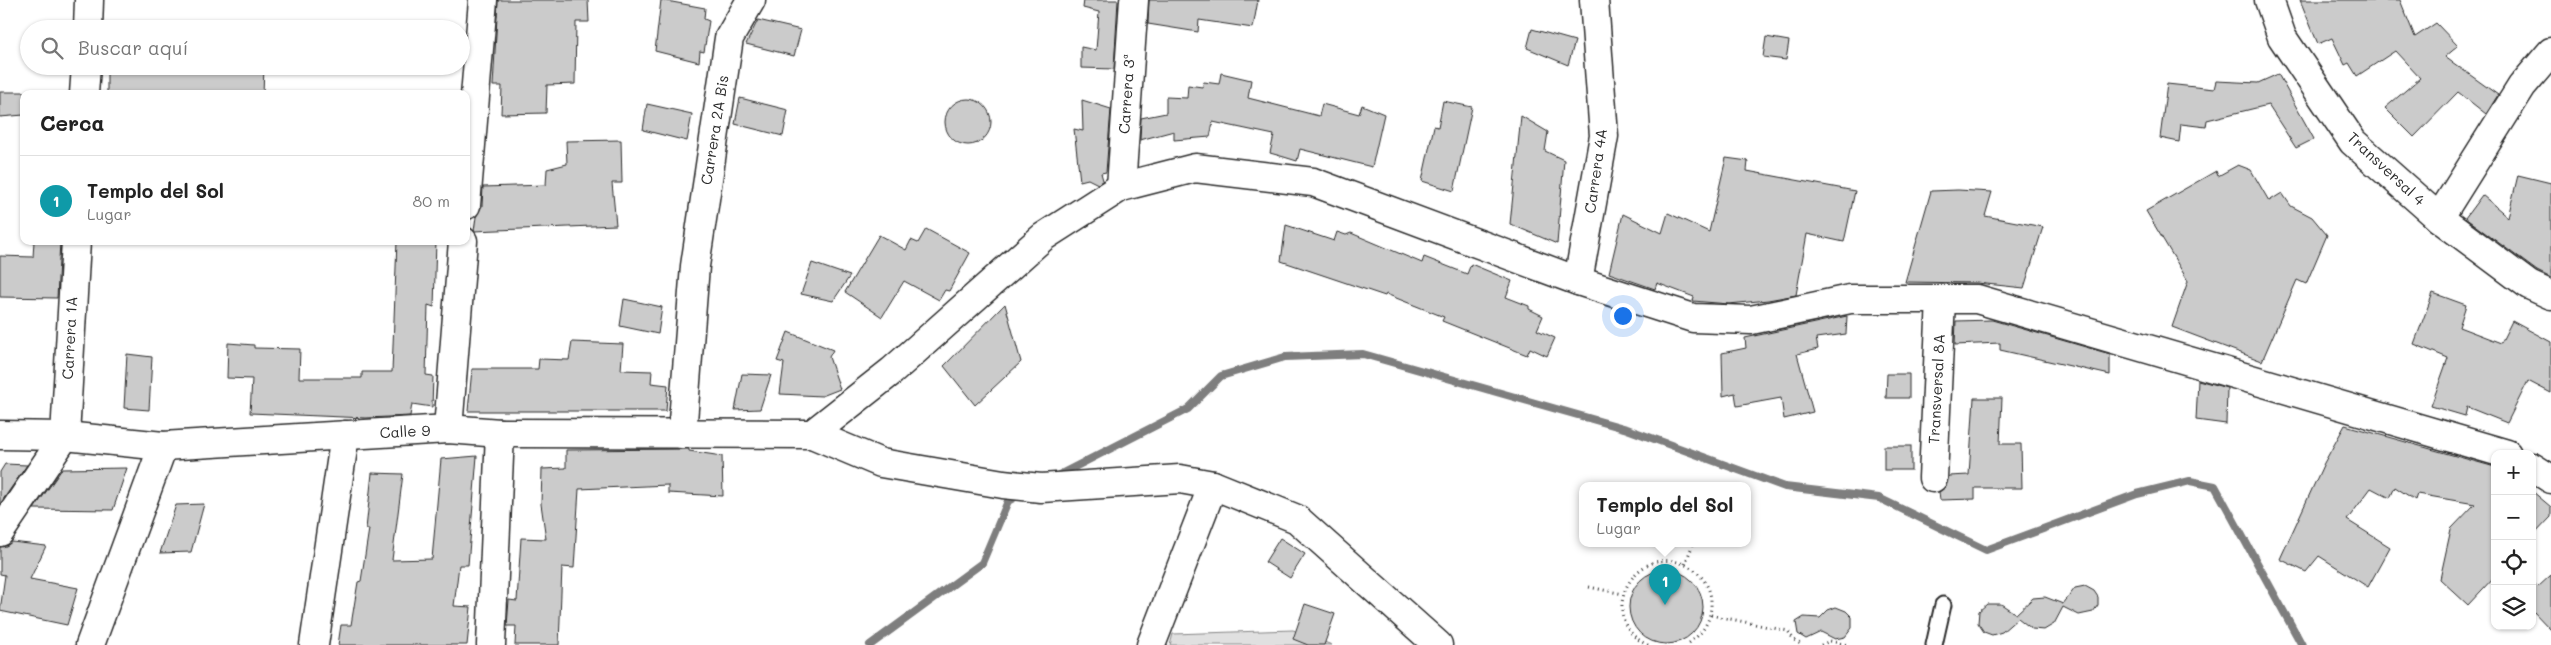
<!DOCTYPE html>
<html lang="es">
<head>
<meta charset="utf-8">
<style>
  body { margin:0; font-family:Mali,sans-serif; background:#f2f2f2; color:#222 }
  .controls { position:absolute; right:15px; bottom:15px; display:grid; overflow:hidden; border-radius:10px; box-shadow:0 1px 4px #0004 }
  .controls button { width:45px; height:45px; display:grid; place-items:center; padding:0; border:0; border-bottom:1px solid #e0e0e0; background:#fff; color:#222; font:25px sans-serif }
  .you { position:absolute; left:1622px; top:315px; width:18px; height:18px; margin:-12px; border:4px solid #fff; border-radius:50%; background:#1a73e8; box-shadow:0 0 0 8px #1a73e833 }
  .badge { display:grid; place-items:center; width:32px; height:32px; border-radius:50%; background:#1a73e8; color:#fff; font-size:16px; font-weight:700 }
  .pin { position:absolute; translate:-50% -41px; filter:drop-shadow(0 1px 2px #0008) }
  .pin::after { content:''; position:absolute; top:26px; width:18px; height:15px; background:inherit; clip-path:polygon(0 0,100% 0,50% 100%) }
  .popup { position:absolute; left:1579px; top:482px; width:172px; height:65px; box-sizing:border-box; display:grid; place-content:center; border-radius:10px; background:#fff; filter:drop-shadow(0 1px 4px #0005); font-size:16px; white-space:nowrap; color:#767676 }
  .popup b { font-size:19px; color:#222 }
  .popup::after { content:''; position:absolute; left:50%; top:100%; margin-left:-10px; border:10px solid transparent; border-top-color:#fff }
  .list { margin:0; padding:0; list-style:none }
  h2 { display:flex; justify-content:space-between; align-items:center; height:65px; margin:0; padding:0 20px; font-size:21px }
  h2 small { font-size:16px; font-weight:400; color:#767676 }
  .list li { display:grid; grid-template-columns:32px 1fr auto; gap:15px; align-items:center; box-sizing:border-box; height:90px; padding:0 20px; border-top:1px solid #e0e0e0 }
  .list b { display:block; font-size:19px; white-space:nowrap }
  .list p { margin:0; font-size:16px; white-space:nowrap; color:#767676 }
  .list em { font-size:16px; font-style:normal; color:#767676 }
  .icon { flex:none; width:28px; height:28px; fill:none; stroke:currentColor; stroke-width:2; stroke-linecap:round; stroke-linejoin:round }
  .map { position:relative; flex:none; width:2551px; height:645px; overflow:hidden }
  .search { position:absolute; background:#fff; box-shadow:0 1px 4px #0004; left:20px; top:20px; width:450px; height:55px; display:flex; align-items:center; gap:12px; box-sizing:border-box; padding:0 18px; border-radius:28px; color:#767676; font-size:19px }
  .panel { position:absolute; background:#fff; box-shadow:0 1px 4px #0004; left:20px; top:90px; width:450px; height:155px; border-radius:10px }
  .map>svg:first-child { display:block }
</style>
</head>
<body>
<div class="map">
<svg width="2551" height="645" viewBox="0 0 2551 645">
  <rect width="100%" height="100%" fill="#fff"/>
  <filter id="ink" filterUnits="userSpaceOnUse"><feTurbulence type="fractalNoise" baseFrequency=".02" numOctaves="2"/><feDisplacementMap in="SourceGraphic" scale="10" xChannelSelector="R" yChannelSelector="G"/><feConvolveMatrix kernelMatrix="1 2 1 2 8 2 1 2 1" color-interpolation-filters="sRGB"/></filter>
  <g filter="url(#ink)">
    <polygon fill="#e0e0e0" stroke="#868686" points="1293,630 1332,645 1170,645 1173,634"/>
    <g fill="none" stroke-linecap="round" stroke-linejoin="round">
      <g stroke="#7e7e7e" stroke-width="8">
        <polyline points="1055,477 1188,409 1221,376 1285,357 1363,354 1627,429 1785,487 1879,498 1986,550 2137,494 2190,481 2215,486 2302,645"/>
        <polyline points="870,645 982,563 1008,501 1021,494"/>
      </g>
    </g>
    <g fill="#cbcbcb" stroke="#2b2b2b">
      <polygon points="498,0 588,0 589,22 576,22 575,84 547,85 546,113 501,114 502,86 493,86"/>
      <polygon points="661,0 705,8 704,19 709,21 704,52 700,51 699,62 655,51"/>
      <polygon points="1084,0 1118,0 1114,69 1081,68 1081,47 1096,50 1099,12 1083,8"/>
      <polygon points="1149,0 1258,0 1253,28 1199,20 1198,32 1148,24"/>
      <polygon points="2300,0 2400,0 2415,37 2436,23 2458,46 2445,57 2498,95 2486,114 2458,92 2414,137 2385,108 2420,78 2395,51 2357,76 2349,63 2345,65 2332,38 2318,44"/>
      <polygon points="758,20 801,30 794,56 746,44"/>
      <polygon points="1532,29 1575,41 1568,65 1527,48"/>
      <polygon points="1766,37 1789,41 1786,60 1763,57"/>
      <polygon points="107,66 264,66 263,94 107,94"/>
      <polygon points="1221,73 1251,80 1248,98 1319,116 1322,104 1359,114 1362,105 1384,114 1372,167 1300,149 1297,161 1284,157 1270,153 1274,135 1213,122 1210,137 1174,140 1174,131 1140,140 1141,118 1166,113 1166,97 1187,98 1188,85 1202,87 1204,82 1219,84"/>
      <polygon points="2278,74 2314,139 2296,148 2268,105 2207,120 2206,127 2181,124 2179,142 2160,138 2167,84 2214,89 2216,81 2258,83"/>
      <polygon points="0,92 24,92 24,115 0,117"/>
      <polygon points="740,98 788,110 783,136 735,124"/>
      <circle cx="968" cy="122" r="23"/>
      <polygon points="1082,100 1111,109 1106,172 1101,173 1103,180 1098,184 1088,179 1080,181 1074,129 1083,131"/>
      <polygon points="1443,101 1472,107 1454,191 1422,181 1434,126 1438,127"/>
      <polygon points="647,104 692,114 687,141 643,130"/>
      <polygon points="1521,116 1548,132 1545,151 1564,160 1557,244 1510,224"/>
      <polygon points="621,140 622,183 612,183 616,225 474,231 476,217 482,206 483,187 546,185 547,169 567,164 566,141"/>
      <polygon points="1726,158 1748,161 1747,171 1855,191 1844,242 1807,234 1796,295 1768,300 1729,304 1693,301 1694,297 1657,283 1655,289 1609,273 1623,214 1662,233 1668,213 1709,232"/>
      <polygon points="2238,165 2251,170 2269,201 2282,193 2291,206 2312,217 2327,235 2306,284 2297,280 2262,361 2172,327 2188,281 2146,211 2216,171 2218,176"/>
      <polygon points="2518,175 2551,183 2551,278 2537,271 2465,218 2482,195 2508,217"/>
      <polygon points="1958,190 1992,192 1985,216 2043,227 2024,288 1977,283 1905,282 1931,191"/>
      <polygon points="1286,225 1334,241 1337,232 1346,235 1351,233 1422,263 1424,257 1467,274 1471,264 1512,281 1506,297 1529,306 1529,309 1543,316 1537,330 1555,338 1547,356 1530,348 1527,355 1442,321 1444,317 1386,294 1385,296 1281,261"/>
      <polygon points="926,229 970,253 949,291 945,290 939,300 904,281 882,317 845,292 879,235 906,250 911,240 918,243"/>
      <polygon points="34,241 60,241 57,298 0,297 0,256 33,257"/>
      <polygon points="397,241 436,241 434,307 428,305 426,375 433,376 432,407 412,404 410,416 366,418 250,413 252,379 227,378 228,343 254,345 254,348 300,349 299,378 362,378 362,372 392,372"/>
      <polygon points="812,263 850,276 833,301 801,294"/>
      <polygon points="2433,293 2466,305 2459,327 2501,343 2512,321 2551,342 2551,393 2528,381 2507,423 2467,407 2465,416 2431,406 2448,358 2414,344"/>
      <polygon points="624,299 662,307 658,334 620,326"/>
      <polygon points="1005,304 1021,362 975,405 944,366"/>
      <polygon points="1847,316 1846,334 1816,338 1818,349 1797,354 1813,412 1784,419 1781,398 1737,406 1735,393 1723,396 1722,353 1746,348 1745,338"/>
      <polygon points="1992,320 2110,354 2110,375 2000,350 2000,343 1955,345 1956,321"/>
      <polygon points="788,332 833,350 829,357 840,389 822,396 780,394 784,363 777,361"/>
      <polygon points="572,342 623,344 621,370 652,371 651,383 668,385 666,411 468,411 472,369 538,369 539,359 569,360"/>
      <polygon points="127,354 152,357 149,410 124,408"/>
      <polygon points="742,374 771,375 760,409 735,410"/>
      <polygon points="1887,374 1909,374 1909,398 1886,398"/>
      <polygon points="2198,380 2227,388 2226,424 2196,420"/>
      <polygon points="1974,398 2002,398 2000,444 2021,444 2022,488 1975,488 1975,499 1940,500 1939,492 1946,486 1949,476 1969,475"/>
      <polygon points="2345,425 2495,467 2495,576 2468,605 2440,579 2451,529 2475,504 2417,494 2415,500 2395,487 2390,498 2371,488 2347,520 2390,547 2368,587 2319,556 2306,572 2280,559 2324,463"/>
      <rect x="1884" y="446" width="27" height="24"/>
      <polygon points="689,449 689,451 722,456 723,496 668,493 668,485 579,489 574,568 562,567 559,645 515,645 516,626 507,626 509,600 517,601 521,538 546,539 541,504 542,469 566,468 566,450"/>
      <polygon points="477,456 468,565 459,565 454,606 471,607 467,645 338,645 341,625 351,625 358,582 361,581 369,529 366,529 372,473 403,474 392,560 432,559 441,459"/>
      <polygon points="5,464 27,465 0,504 0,472"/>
      <polygon points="127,468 113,510 34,509 62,469"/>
      <polygon points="2532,491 2551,507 2551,517 2532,537"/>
      <polygon points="204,504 191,552 160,553 176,505"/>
      <polygon points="1280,538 1305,554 1290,578 1265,562"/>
      <polygon points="12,542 46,546 30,579 78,588 67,625 0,611 5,575 0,574 0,547"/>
      <circle cx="1666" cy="607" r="37"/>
      <polygon points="2551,575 2551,630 2532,610 2532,581 2538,587"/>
      <polygon points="2085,586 2094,591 2098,597 2098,605 2093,612 2079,615 2063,607 2054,624 2044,630 2032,629 2018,618 2002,632 1992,635 1984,632 1978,623 1979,611 1987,604 2001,604 2016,614 2033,598 2045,597 2063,604 2075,588"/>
      <polygon points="1305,604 1335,614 1324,645 1308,645 1293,639"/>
      <polygon points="1836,607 1846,611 1852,617 1852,628 1845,637 1835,639 1821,632 1806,639 1798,634 1796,622 1804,617 1820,618 1828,610"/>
    </g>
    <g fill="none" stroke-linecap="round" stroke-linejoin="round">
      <defs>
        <polyline id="lane" points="1934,645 1943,605"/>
        <g id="street">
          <polyline points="88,29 89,0"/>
          <polyline points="84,94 86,66"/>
          <polyline points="1121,187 1134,0"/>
          <polyline points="466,205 483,0"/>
          <polyline points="2439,218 2522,86 2551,52"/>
          <polyline points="1578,281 1604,136 1594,0"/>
          <polyline points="448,429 463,241"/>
          <polyline points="682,434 695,266 729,38 751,0"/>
          <polyline points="812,434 892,371 1043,237 1121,187 1195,168 1313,182 1578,281 1693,318 1751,320 1850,299 1977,299 2507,454"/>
          <polyline points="0,435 65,436 163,446 448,429 500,433 812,434 881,463 1003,484 1041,488 1180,479 1213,485 1297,519 1438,645"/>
          <polyline points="65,436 76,241"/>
          <polyline points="2532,467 2551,479"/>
          <polyline points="1933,478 1941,299"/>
          <polyline points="0,532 65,436"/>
          <polyline points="90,645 163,446"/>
          <polyline points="314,645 345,435"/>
          <polyline points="491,645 500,433"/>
          <polyline points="1151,645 1213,485"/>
        </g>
        <polyline id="secondary" points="2269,0 2282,37 2353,142 2439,218 2529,285 2551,295"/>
      </defs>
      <use href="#lane" stroke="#2b2b2b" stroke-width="19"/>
      <use href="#street" stroke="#2b2b2b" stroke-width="31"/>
      <use href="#secondary" stroke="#2b2b2b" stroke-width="31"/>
      <g stroke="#2b2b2b" stroke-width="3" stroke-dasharray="1 4" stroke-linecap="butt">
        <polyline points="1685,564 1693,544"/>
        <polyline points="1589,587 1623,594"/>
        <polyline points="1711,615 1788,631 1794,640 1802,645"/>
        <path d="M 1648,645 C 1591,620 1637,533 1693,569 C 1703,576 1711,589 1711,601 C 1712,621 1702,635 1686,645"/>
        <polyline points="1821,645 1830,641 1848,645"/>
      </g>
      <use href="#lane" stroke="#fff" stroke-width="15"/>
      <use href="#street" stroke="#fff" stroke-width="28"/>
      <use href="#secondary" stroke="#fff" stroke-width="28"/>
    </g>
  </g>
  <g text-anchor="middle" stroke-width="5" stroke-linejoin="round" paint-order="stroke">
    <g font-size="15" fill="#2b2b2b" stroke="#fff">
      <text transform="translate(1127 94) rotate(-86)" y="5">Carrera 3ª</text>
      <text transform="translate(715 130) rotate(-81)" y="5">Carrera 2A Bis</text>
      <text transform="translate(2386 169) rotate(43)" y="5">Transversal 4</text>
      <text transform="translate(1596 171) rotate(-82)" y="5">Carrera 4A</text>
      <text transform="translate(70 338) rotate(-87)" y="5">Carrera 1A</text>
      <text transform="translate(1937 389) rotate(-87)" y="5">Transversal 8A</text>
      <text transform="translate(405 432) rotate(-3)" y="5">Calle 9</text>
    </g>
  </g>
</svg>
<div class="controls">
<button>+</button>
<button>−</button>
<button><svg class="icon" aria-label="locate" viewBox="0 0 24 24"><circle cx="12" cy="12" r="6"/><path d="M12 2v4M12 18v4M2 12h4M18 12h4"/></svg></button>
<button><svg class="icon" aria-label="layers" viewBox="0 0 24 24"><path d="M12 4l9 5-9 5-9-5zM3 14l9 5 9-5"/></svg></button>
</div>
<div class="you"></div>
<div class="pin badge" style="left:1665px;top:605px;background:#0f9aa8">1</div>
<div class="popup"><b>Templo del Sol</b>Lugar</div>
<div class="search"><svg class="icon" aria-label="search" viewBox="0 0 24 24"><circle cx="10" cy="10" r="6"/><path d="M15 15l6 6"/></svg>Buscar aquí</div>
<section class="panel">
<h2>Cerca<small></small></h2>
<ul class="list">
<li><span class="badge" style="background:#0f9aa8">1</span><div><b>Templo del Sol</b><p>Lugar</p></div><em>80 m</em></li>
</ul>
</section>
</div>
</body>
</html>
